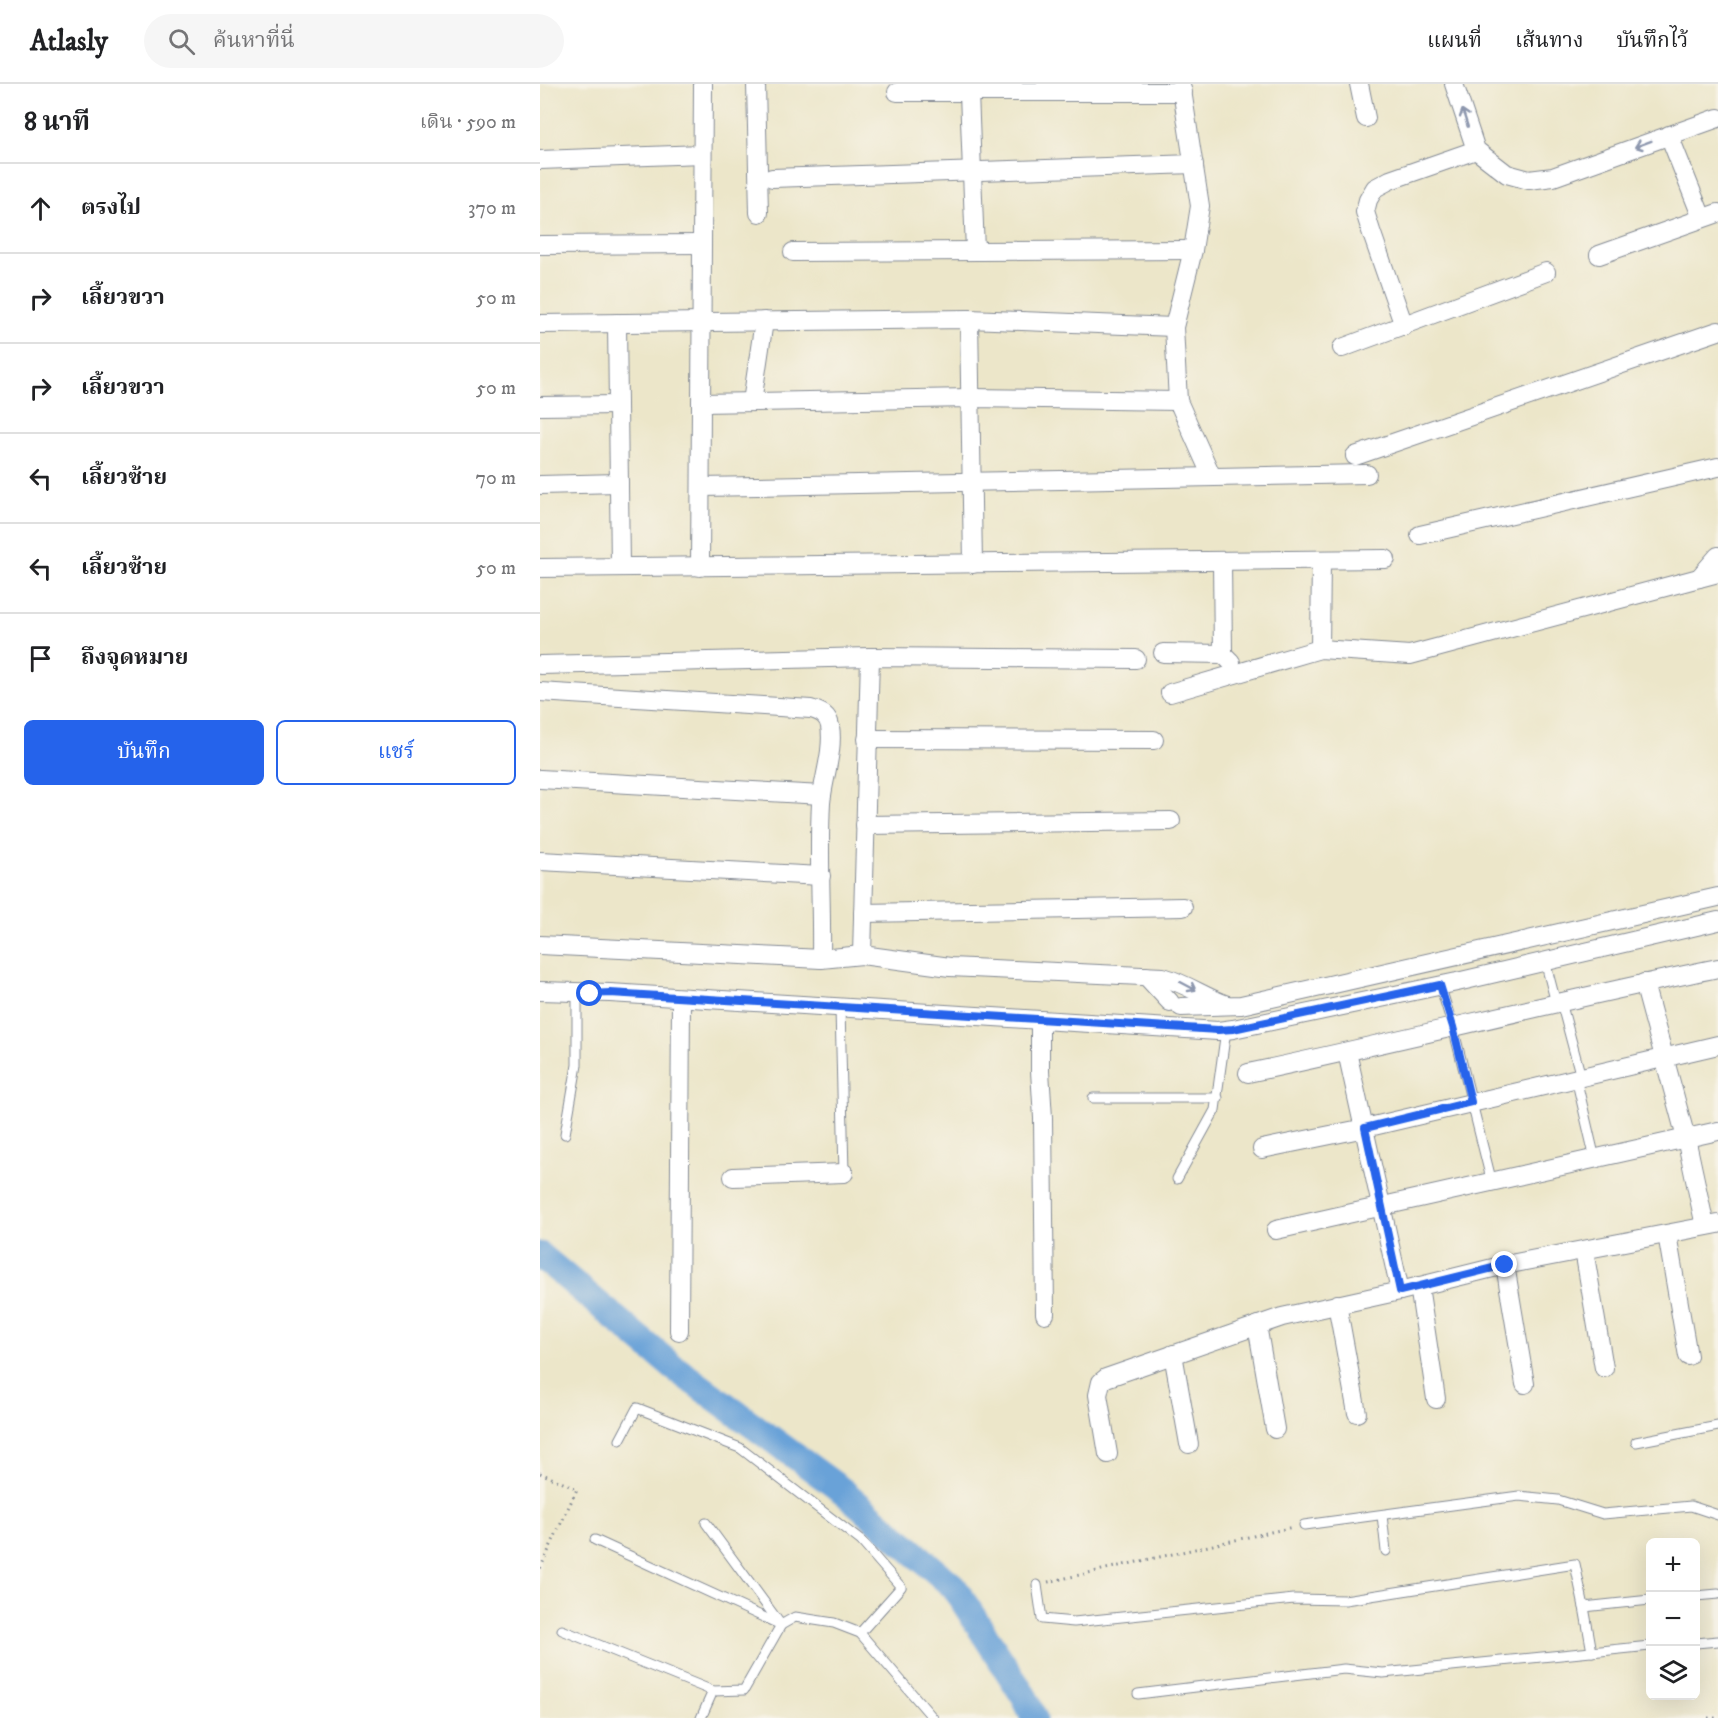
<!DOCTYPE html>
<html lang="th">
<head>
<meta charset="utf-8">
<style>
  body { margin:0; font-family:"IM FELL DW Pica","Noto Serif Thai",serif; background:#f6f6f6; color:#202124 }
  .controls { position:absolute; right:18px; bottom:18px; display:grid; overflow:hidden; border-radius:9px; box-shadow:0 6px 24px #0002 }
  .controls button { width:54px; height:54px; display:grid; place-items:center; padding:0; border:0; border-bottom:2px solid #e0e0e0; background:#fff; color:#202124; font:30px sans-serif }
  .stop { position:absolute; width:18px; height:18px; margin:-14px; border:4px solid #2563eb; border-radius:50%; background:#fff }
  .stop.end { background:#2563eb; border-color:#fff; box-shadow:0 2px 6px #0008 }
  .list { margin:0; padding:0; list-style:none }
  h2 { display:flex; justify-content:space-between; align-items:center; height:78px; margin:0; padding:0 24px; font-size:26px }
  h2 small { font-size:20px; font-weight:400; color:#757577 }
  .list li { display:grid; grid-template-columns:39px 1fr auto; gap:18px; align-items:center; box-sizing:border-box; height:90px; padding:0 24px; border-top:2px solid #e0e0e0 }
  .list b { display:block; font-size:22px; white-space:nowrap }
  .list em { font-size:20px; font-style:normal; color:#757577 }
  .actions { display:flex; gap:12px; padding:18px 24px }
  .actions a { flex:1; padding:14px 0; border:2px solid #2563eb; border-radius:9px; text-align:center; font-size:21px; color:#2563eb }
  .actions .main { background:#2563eb; color:#fff }
  .icon { flex:none; width:33px; height:33px; fill:none; stroke:currentColor; stroke-width:2; stroke-linecap:round; stroke-linejoin:round }
  .map { position:relative; flex:none; width:1178px; height:1634px; overflow:hidden }
  header { display:flex; align-items:center; gap:36px; box-sizing:border-box; height:84px; padding:0 30px; background:#fff; border-bottom:2px solid #e0e0e0 }
  header strong { font-size:28px }
  nav { display:flex; gap:33px; margin-inline-start:auto; font-size:21px }
  .search { width:420px; height:54px; background:#f6f6f6; display:flex; align-items:center; gap:15px; box-sizing:border-box; padding:0 21px; border-radius:33px; color:#757577; font-size:22px }
  main { display:flex }
  aside { flex:1; background:#fff }
  .map>svg:first-child { display:block }
</style>
</head>
<body>
<header>
<strong>Atlasly</strong>
<div class="search"><svg class="icon" aria-label="search" viewBox="0 0 24 24"><circle cx="10" cy="10" r="6"/><path d="M15 15l6 6"/></svg>ค้นหาที่นี่</div>
<nav><a>แผนที่</a><a>เส้นทาง</a><a>บันทึกไว้</a></nav>
</header>
<main>
<aside>
<h2>8 นาที<small>เดิน · 590 m</small></h2>
<ul class="list">
<li><svg class="icon" aria-label="ahead" viewBox="0 0 24 24"><path d="M12 20V5M6 11l6-6 6 6"/></svg><div><b>ตรงไป</b></div><em>370 m</em></li>
<li><svg class="icon" aria-label="right" viewBox="0 0 24 24"><path d="M7 20v-9h11M14 6l5 5-5 5"/></svg><div><b>เลี้ยวขวา</b></div><em>50 m</em></li>
<li><svg class="icon" aria-label="right" viewBox="0 0 24 24"><path d="M7 20v-9h11M14 6l5 5-5 5"/></svg><div><b>เลี้ยวขวา</b></div><em>50 m</em></li>
<li><svg class="icon" aria-label="left" viewBox="0 0 24 24"><path d="M17 20v-9H6M10 6l-5 5 5 5"/></svg><div><b>เลี้ยวซ้าย</b></div><em>70 m</em></li>
<li><svg class="icon" aria-label="left" viewBox="0 0 24 24"><path d="M17 20v-9H6M10 6l-5 5 5 5"/></svg><div><b>เลี้ยวซ้าย</b></div><em>50 m</em></li>
<li><svg class="icon" aria-label="arrive" viewBox="0 0 24 24"><path d="M6 21V4h12l-3 4 3 4H6"/></svg><div><b>ถึงจุดหมาย</b></div></li>
</ul>
<div class="actions"><a class="main">บันทึก</a><a>แชร์</a></div>
</aside>
<div class="map">
<svg width="1178" height="1634" viewBox="0 0 1178 1634">
  <rect width="100%" height="100%" fill="#f7f3e8"/>
  <filter id="ink" filterUnits="userSpaceOnUse"><feTurbulence type="fractalNoise" baseFrequency=".0167" numOctaves="2"/><feDisplacementMap in="SourceGraphic" scale="12" xChannelSelector="R" yChannelSelector="G"/><feConvolveMatrix kernelMatrix="1 2 1 2 8 2 1 2 1" color-interpolation-filters="sRGB"/></filter>
  <filter id="wash" filterUnits="userSpaceOnUse"><feTurbulence type="fractalNoise" baseFrequency=".008" numOctaves="4" result="noise"/><feDisplacementMap in="SourceGraphic" scale="24" xChannelSelector="R" yChannelSelector="G"/><feGaussianBlur stdDeviation="1.35" result="paint"/><feColorMatrix in="noise" values="0 0 0 0 0 0 0 0 0 0 0 0 0 0 0 0 0 1.4 0 .05"/><feComposite in="paint" operator="in"/></filter>
  <g filter="url(#wash)">
    <rect width="100%" height="100%" fill="#ece6c9"/>
    <g fill="none" stroke-linecap="round" stroke-linejoin="round">
      <polyline stroke="#69a2d8" stroke-width="27" points="0,1171 132,1282 304,1408 414,1503 485,1614 494,1634"/>
    </g>
  </g>
  <g filter="url(#ink)">
    <g fill="none" stroke-linecap="round" stroke-linejoin="round">
      <defs>
        <g id="lane">
          <polyline points="1005,877 1016,919"/>
          <polyline points="900,901 913,943 952,1099"/>
          <polyline points="1021,918 1041,993"/>
          <polyline points="300,924 304,1089"/>
          <polyline points="1036,994 1055,1075"/>
          <polyline points="553,1014 678,1014"/>
          <polyline points="25,1050 37,981 37,909"/>
          <polyline points="637,1095 675,1026 686,946"/>
          <polyline points="80,1356 97,1324 200,1364 321,1457 361,1503 320,1549"/>
          <polyline points="1096,1358 1178,1342"/>
          <polyline points="842,1431 846,1467"/>
          <polyline points="166,1439 241,1541 255,1533 294,1539 320,1549 393,1634"/>
          <polyline points="764,1441 979,1412 1018,1416 1063,1430 1151,1422 1178,1431"/>
          <polyline points="55,1456 241,1541 204,1606 173,1607"/>
          <polyline points="497,1501 502,1535 534,1538 754,1515 805,1516 1035,1480 1044,1523"/>
          <polyline points="1156,1512 1178,1510"/>
          <polyline points="22,1546 173,1607 161,1634"/>
          <polyline points="1156,1559 1178,1557"/>
          <polyline points="1052,1568 1044,1523 1110,1516"/>
          <polyline points="598,1610 804,1585 843,1589 1110,1562"/>
        </g>
        <g id="street">
          <polyline points="216,0 219,129"/>
          <polyline points="641,0 660,122 653,166 634,243 638,317 672,393"/>
          <polyline points="819,0 826,34"/>
          <polyline points="914,0 936,66 967,90 989,96 1013,93 1178,34"/>
          <polyline points="357,8 643,8"/>
          <polyline points="429,9 435,167"/>
          <polyline points="1129,51 1162,134"/>
          <polyline points="0,76 162,70"/>
          <polyline points="232,94 654,80"/>
          <polyline points="0,161 162,160"/>
          <polyline points="253,168 653,166"/>
          <polyline points="1059,171 1178,129"/>
          <polyline points="429,235 634,243"/>
          <polyline points="77,239 80,483"/>
          <polyline points="0,240 429,235 433,480"/>
          <polyline points="864,242 831,147 825,128 828,116 835,104 850,96 936,66"/>
          <polyline points="802,264 1006,188"/>
          <polyline points="212,318 224,237"/>
          <polyline points="161,319 430,314 638,317"/>
          <polyline points="0,322 78,321"/>
          <polyline points="815,372 1178,247"/>
          <polyline points="0,401 79,399"/>
          <polyline points="161,403 827,390"/>
          <polyline points="880,451 1178,383"/>
          <polyline points="1178,472 1159,494 1178,489"/>
          <polyline points="682,477 683,570"/>
          <polyline points="160,483 163,0"/>
          <polyline points="0,484 846,475"/>
          <polyline points="780,565 781,476"/>
          <polyline points="623,569 683,570 691,578"/>
          <polyline points="0,581 330,573 596,575"/>
          <path d="M 0,608 L 271,625 C 281,628 288,631 290,642 C 294,667 283,695 281,719 C 278,771 282,823 281,875"/>
          <polyline points="630,609 780,565 870,571 1159,494"/>
          <polyline points="327,655 614,656"/>
          <polyline points="0,695 282,711"/>
          <polyline points="325,741 631,737"/>
          <polyline points="0,777 281,792"/>
          <polyline points="323,829 643,823"/>
          <path d="M 0,861 L 281,875 L 322,871 L 410,883 L 623,893 C 647,900 664,913 687,921"/>
          <polyline points="322,871 330,573"/>
          <polyline points="606,892 630,918"/>
          <polyline points="1104,899 1146,1054 1165,1142"/>
          <polyline points="0,907 70,909 678,947 693,945 917,898 1178,837"/>
          <polyline points="641,923 701,921 1178,813"/>
          <polyline points="500,936 500,987 503,1034 505,1230"/>
          <polyline points="807,968 860,1207"/>
          <path d="M 708,989 C 865,956 1021,916 1178,884"/>
          <polyline points="722,1065 825,1044 1178,961"/>
          <polyline points="193,1093 304,1089"/>
          <polyline points="736,1146 1178,1047"/>
          <polyline points="1127,1150 1148,1272"/>
          <polyline points="1044,1166 1064,1284"/>
          <polyline points="965,1181 985,1300"/>
          <polyline points="879,1202 896,1315"/>
          <polyline points="797,1220 817,1329"/>
          <polyline points="717,1241 735,1345"/>
          <polyline points="139,1247 141,914"/>
          <polyline points="633,1270 649,1360"/>
          <polyline points="568,1370 558,1311 561,1298 566,1294 742,1233 860,1207 965,1181 1178,1140"/>
        </g>
      </defs>
      <use href="#lane" stroke="#848a94" stroke-width="11"/>
      <use href="#street" stroke="#848a94" stroke-width="20"/>
      <g stroke="#848a94" stroke-width="3" stroke-dasharray="1.5 4.5" stroke-linecap="butt">
        <polyline points="0,1389 37,1405 0,1485"/>
        <polyline points="508,1498 753,1443"/>
        <polyline points="1168,1634 1178,1634"/>
      </g>
      <use href="#lane" stroke="#fff" stroke-width="9"/>
      <use href="#street" stroke="#fff" stroke-width="18"/>
    </g>
    <defs><path id="oneway-shaft" d="M-6 0H5M1.5-3L5.5 0L1.5 3" fill="none" stroke-width="1.6" stroke-linecap="round" stroke-linejoin="round" transform="scale(1.5)"/></defs>
    <g stroke="#8d97ae">
      <use href="#oneway-shaft" transform="translate(925 34) rotate(-108)"/>
      <use href="#oneway-shaft" transform="translate(1103 60) rotate(160)"/>
      <use href="#oneway-shaft" transform="translate(648 902) rotate(28)"/>
    </g>
  </g>
  <g fill="none" stroke-linecap="round" stroke-linejoin="round" filter="url(#ink)">
    <polyline stroke="#2563eb" stroke-width="8" points="50,910 70,909 678,946 693,945 900,901 913,943 931,1018 825,1044 860,1207 965,1181"/>
  </g>
</svg>
<div class="controls">
<button>+</button>
<button>−</button>
<button><svg class="icon" aria-label="layers" viewBox="0 0 24 24"><path d="M12 4l9 5-9 5-9-5zM3 14l9 5 9-5"/></svg></button>
</div>
<div class="stop" style="left:50px;top:910px"></div>
<div class="stop end" style="left:965px;top:1181px"></div>
</div>
</main>
</body>
</html>
